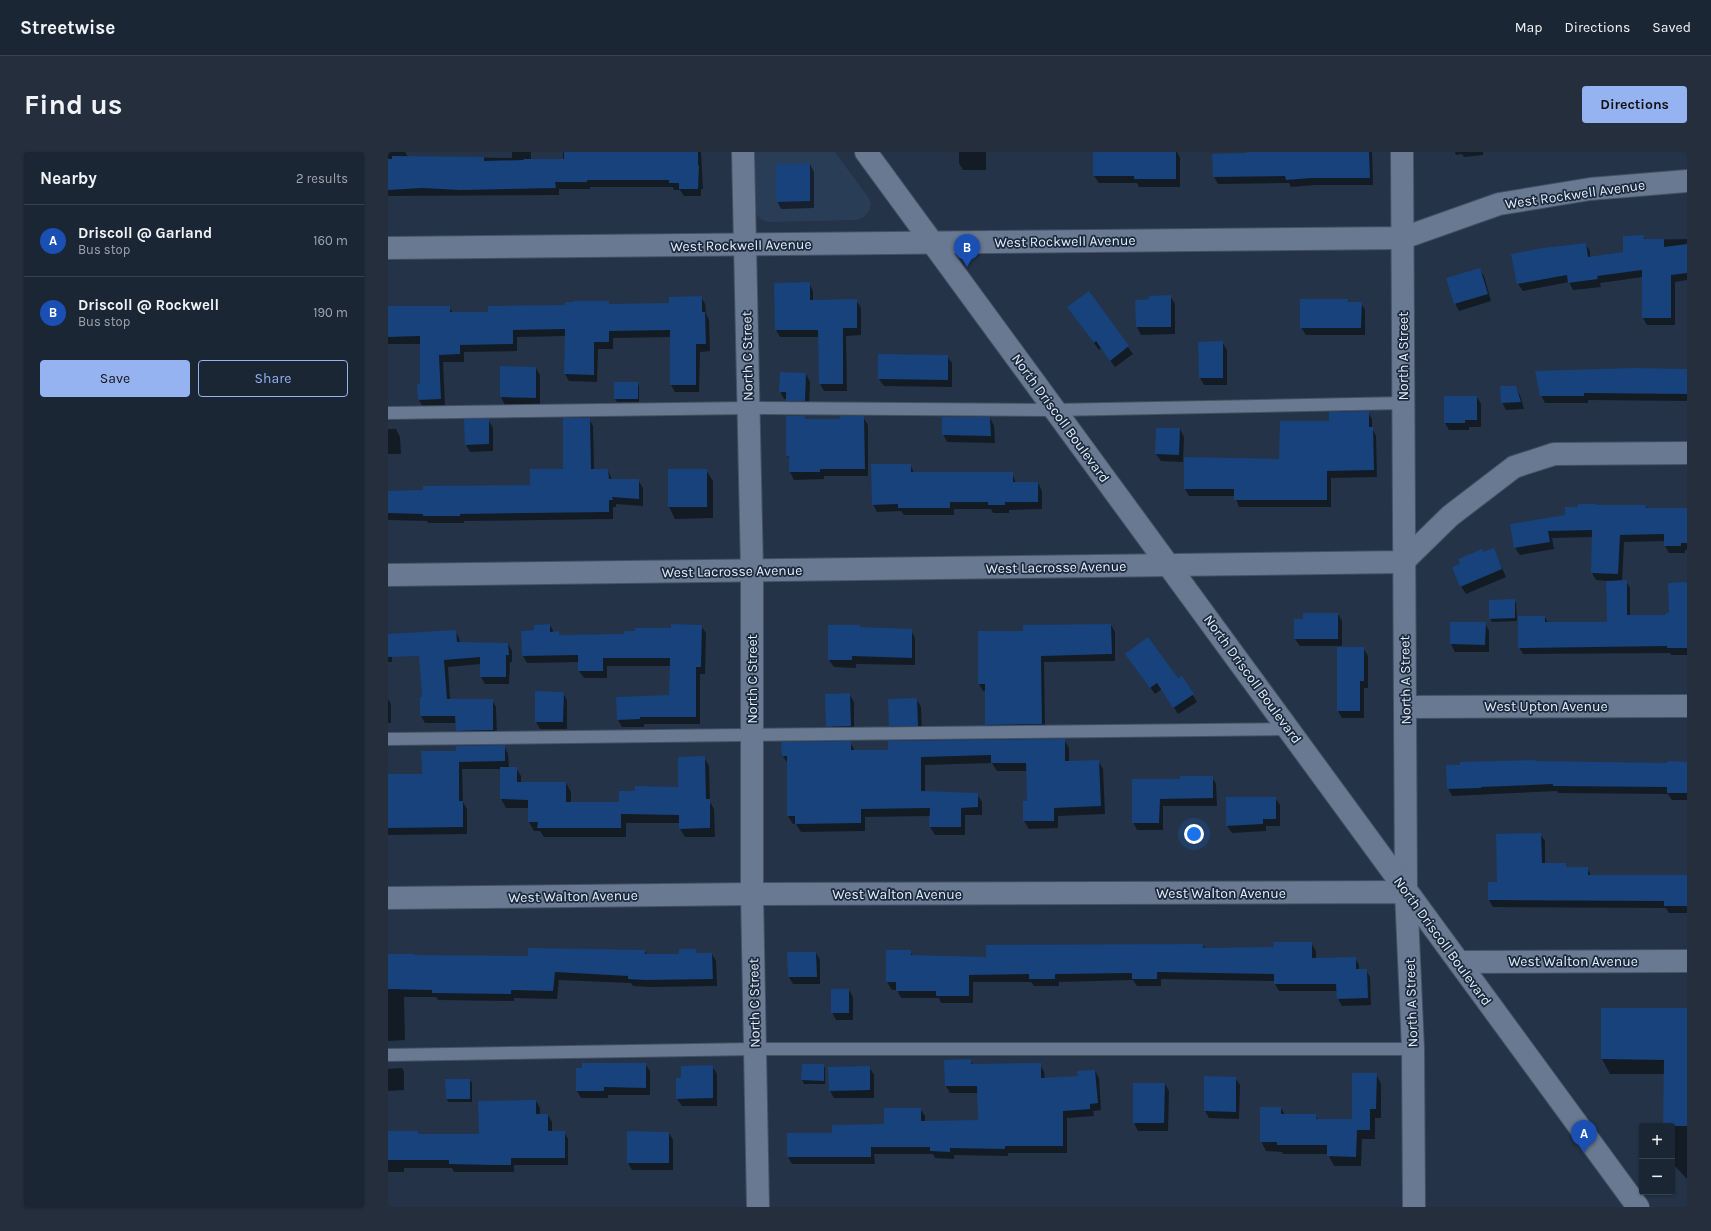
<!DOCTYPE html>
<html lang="en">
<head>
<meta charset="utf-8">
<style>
  body { margin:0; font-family:Karla,sans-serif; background:#242e3d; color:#f1f3f6 }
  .controls { position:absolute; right:12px; bottom:12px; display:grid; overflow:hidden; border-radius:4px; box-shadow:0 1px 3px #0004 }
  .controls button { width:36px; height:36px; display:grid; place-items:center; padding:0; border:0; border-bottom:1px solid #394350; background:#1b2635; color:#f1f3f6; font:20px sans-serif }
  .you { position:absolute; left:806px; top:682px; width:14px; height:14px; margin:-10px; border:3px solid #fff; border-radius:50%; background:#1a73e8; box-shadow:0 0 0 6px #1a73e833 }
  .badge { display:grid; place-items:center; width:26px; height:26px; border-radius:50%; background:#95b2f1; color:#fff; font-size:13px; font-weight:700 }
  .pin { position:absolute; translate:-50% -33px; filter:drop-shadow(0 1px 2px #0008) }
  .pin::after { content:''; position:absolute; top:21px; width:14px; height:12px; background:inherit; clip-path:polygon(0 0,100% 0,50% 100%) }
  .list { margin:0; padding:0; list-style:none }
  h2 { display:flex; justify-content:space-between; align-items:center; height:52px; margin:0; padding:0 16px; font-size:17px }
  h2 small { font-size:13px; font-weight:400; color:#a0a5ad }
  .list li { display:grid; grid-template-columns:26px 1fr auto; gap:12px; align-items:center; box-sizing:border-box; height:72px; padding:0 16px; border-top:1px solid #394350 }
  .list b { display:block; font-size:15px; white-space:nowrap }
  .list p { margin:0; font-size:13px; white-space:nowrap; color:#a0a5ad }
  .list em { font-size:13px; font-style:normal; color:#a0a5ad }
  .actions { display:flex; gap:8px; padding:12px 16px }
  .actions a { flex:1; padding:9px 0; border:1px solid #95b2f1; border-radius:4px; text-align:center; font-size:14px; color:#95b2f1 }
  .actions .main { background:#95b2f1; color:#111 }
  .map { position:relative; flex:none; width:1299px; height:1055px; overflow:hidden; border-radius:4px }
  header { display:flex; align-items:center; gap:24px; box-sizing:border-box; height:56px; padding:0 20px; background:#1b2635; border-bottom:1px solid #394350 }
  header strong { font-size:19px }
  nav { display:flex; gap:22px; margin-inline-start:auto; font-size:14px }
  .intro { display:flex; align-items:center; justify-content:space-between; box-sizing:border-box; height:96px; padding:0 24px }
  h1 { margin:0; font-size:28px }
  .button { padding:10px 18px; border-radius:4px; background:#95b2f1; color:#111; font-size:14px; font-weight:700 }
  main { display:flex; gap:24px; padding:0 24px }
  aside { flex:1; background:#1b2635; border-radius:4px; box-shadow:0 1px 3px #0004 }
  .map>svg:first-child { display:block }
</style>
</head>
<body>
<header>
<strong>Streetwise</strong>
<nav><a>Map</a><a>Directions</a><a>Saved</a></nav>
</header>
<div class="intro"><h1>Find us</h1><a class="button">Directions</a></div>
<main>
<aside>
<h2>Nearby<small>2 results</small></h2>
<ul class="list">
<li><span class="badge" style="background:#1a4fb4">A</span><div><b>Driscoll @ Garland</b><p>Bus stop</p></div><em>160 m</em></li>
<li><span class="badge" style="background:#1a4fb4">B</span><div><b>Driscoll @ Rockwell</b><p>Bus stop</p></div><em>190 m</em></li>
</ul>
<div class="actions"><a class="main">Save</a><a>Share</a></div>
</aside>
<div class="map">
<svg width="1299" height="1055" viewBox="0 0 1299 1055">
  <rect width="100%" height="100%" fill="#243347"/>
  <polygon fill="#2a3d57" points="366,0 447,0 480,45 483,52 481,59 476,65 468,68 381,70 374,68 369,63 366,56"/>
  <g fill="#0007">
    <polygon points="0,0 17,0 20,5 124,6 124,0 143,0 143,8 175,8 175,0 313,0 315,37 313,37 313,44 296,44 292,38 286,38 285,35 202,35 202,37 171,37 171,43 0,44"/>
    <polygon points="571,0 598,0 598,18 575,18 571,11"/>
    <polygon points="706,0 789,0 792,6 792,35 751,35 749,31 711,31 706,24"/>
    <polygon points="860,0 984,0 985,33 927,33 903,35 901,31 830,32 826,25 860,2"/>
    <polygon points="1067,0 1095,0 1095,3 1076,5 1074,2 1068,3"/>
    <polygon points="422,12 426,20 426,56 393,57 389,49"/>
    <polygon points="1255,84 1258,88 1299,87 1299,128 1287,130 1287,173 1259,173 1255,166 1255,125 1212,131 1213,135 1185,138 1181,130 1135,139 1130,132 1125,103 1197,92 1202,99 1202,106 1236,101"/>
    <polygon points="1091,117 1096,124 1103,149 1071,159 1067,151"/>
    <polygon points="421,131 425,139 425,149 468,148 473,156 473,183 458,184 459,239 436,239 432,232 431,185 392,185 388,178"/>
    <polygon points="700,141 745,202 727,215 713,196 711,198 685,162"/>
    <polygon points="782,144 787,152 787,182 753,183 749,175 748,149"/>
    <polygon points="313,145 317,152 318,162 321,168 322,199 312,200 311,240 287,240 283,233 283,185 225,186 225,197 210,197 209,230 181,229 177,222 178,184 129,185 129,199 76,200 76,210 55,210 57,254 35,255 31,248 33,233 33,192 0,192 0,156 61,155 65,161 101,161 220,150 222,153 282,152"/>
    <polygon points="960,148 961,151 973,151 977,158 977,183 918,183 913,175"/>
    <polygon points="834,190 839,198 839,233 816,233 812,226"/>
    <polygon points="559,204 564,211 564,235 496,234 491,227"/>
    <polygon points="113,215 148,216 152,223 152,253 117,253 113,245"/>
    <polygon points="1299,218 1299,249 1200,248 1200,251 1157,251 1153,243"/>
    <polygon points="418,222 422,230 421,256 403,256 399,247 396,247 392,239"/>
    <polygon points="249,231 251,234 251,250 229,250 227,247"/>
    <polygon points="1127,235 1132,243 1136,257 1118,258 1114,250"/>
    <polygon points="1089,245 1093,252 1093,275 1081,275 1081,278 1061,278 1057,271"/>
    <polygon points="980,260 984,267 984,276 988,284 989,325 943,326 943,355 851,355 847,344 801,344 797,337 892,308 942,270"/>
    <polygon points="399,265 416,265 418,268 453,268 475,265 480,273 480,324 436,324 436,327 406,328 402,320 402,308 400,304"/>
    <polygon points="602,266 606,274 607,291 559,290 555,282"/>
    <polygon points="201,267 205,274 206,318 220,318 224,328 250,328 255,336 255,354 228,352 228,355 225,355 225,367 76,369 76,371 40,371 39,369 0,368 0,340 143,334 176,318"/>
    <polygon points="100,268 105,276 105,299 82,300 78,293"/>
    <polygon points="0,277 8,277 12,285 13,302 0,302"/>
    <polygon points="792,277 796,285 795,310 773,309 768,302"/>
    <polygon points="522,312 526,321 624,321 628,331 650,331 654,339 654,357 621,358 621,361 605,361 603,357 566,357 566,363 516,363 513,359 489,360 485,352"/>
    <polygon points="281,318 318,318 325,329 325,366 287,367 281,355"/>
    <polygon points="1208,353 1209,354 1258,354 1260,357 1299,357 1299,398 1297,398 1297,401 1281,401 1277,394 1277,389 1236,390 1234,429 1238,429 1242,436 1242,464 1279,464 1299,431 1299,503 1283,503 1282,501 1135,502 1131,495 1157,465 1160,471 1220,471 1219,429 1208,428 1204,421 1205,385 1164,386 1166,397 1132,403 1127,396 1191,356"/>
    <polygon points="1105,397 1118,425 1078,442 1073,434 1095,401"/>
    <polygon points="1126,448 1128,451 1129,469 1104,470 1102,466"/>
    <polygon points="950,462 954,469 954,494 912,494 907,487"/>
    <polygon points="1063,471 1097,471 1101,479 1101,500 1067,500 1063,492"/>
    <polygon points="162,473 166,481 170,481 172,484 237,483 313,474 318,481 317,522 312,522 312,572 256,572 256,575 234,575 230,568 282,544 283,514 219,514 219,526 196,526 191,519 191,510 139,511 135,504 147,479"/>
    <polygon points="723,473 727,480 727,509 656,510 657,579 602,580 598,573 598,539 595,539 591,532 591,480 636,480"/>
    <polygon points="473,476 523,478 527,486 527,513 468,512 468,516 446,515 441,508"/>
    <polygon points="67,479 71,486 72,491 120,492 124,499 124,510 122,510 121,532 97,532 93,525 93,512 60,515 62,548 104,548 108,555 109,585 73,586 69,578 69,571 37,571 33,564 35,546"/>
    <polygon points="0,483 4,490 4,510 0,510"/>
    <polygon points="975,496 980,504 980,536 976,536 976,566 954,566 950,559"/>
    <polygon points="738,502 790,528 794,525 809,550 790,562 774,537 767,542"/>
    <polygon points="148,540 175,541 179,548 179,577 152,577 148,570"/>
    <polygon points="461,542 466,550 466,582 443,582 439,574"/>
    <polygon points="0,547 3,552 3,571 0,571"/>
    <polygon points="529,548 533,555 534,581 506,581 502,574"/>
    <polygon points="676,588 681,596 681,610 710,609 715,617 717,662 670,664 670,676 641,677 636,669 640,650 639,619 609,619 604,611 537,613 537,641 589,642 594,650 594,663 577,663 577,683 547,683 542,675 542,664 477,665 477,679 413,680 408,672 405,672 400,664 400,612 395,604 462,590 467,599 501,599"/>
    <polygon points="116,594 120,602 121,616 128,616 133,624 133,631 178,631 183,640 183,651 232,651 291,636 316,605 321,614 322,650 326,657 327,685 297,685 292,677 292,671 238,671 238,685 156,685 152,679 146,679 141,670 141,656 118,656 113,647 113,617 74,617 75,650 79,657 79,682 0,683 0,623 35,623 69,600"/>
    <polygon points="1147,610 1280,612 1299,611 1299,648 1284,648 1280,642 1170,641 1169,639 1064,644 1060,636"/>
    <polygon points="824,625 828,632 829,654 775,654 775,678 749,678 745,670 793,628"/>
    <polygon points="887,646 892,653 892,674 878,674 878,679 844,681 839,674"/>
    <polygon points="1152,682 1157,689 1157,712 1177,712 1179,716 1199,716 1203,724 1299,724 1299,761 1281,761 1278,756 1105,755 1101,748 1110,731"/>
    <polygon points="923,791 928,799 928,807 967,806 971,813 971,818 978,818 982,825 983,853 954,854 950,847 950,839 891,839 887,832 887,829 773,827 773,834 749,834 745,828 671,830 671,834 646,834 643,830 585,830 585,851 553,851 551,846 513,846 509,838 504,838 499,830 499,799 522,799 525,804 599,806 815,793 817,797 887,796"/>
    <polygon points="307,798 309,802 324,802 328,809 329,834 263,835 245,834 243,831 171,828 169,847 126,846 126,849 50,848 48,845 16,845 17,888 0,889 0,803 141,805 257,799 259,803 292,803"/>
    <polygon points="428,801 432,808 432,832 405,832 401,825"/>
    <polygon points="461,838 465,845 465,868 448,868 444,860"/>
    <polygon points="1214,857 1299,857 1299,1027 1284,1011 1284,974 1276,974 1277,922 1222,922 1214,907"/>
    <polygon points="582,908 585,913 652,912 656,920 657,927 691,925 707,919 711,926 713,958 705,959 706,964 679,966 679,1001 620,1001 620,1004 566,1003 566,1007 547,1006 545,1002 486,1002 487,1012 404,1012 400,1005 445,982 497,973 532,957 537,964 537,970 591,969 590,941 562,941 558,934 557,909"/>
    <polygon points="257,912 262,919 262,943 220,943 220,946 193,946 189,939"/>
    <polygon points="415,913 435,913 437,916 437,932 416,932 414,928"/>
    <polygon points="324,914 329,922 329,954 294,954 289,947 294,927"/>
    <polygon points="481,915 486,923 486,946 446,946 442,939"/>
    <polygon points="14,916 16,920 16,938 0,939 0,917"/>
    <polygon points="988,922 993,932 993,966 987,966 987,987 974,987 973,1014 946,1014 940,1002 895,1002 894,1000 878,999 873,989 893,956 897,963 927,963 930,968 965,968"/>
    <polygon points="847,926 852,933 851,967 821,966 817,959"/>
    <polygon points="82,928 84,931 84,950 60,950 59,947"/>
    <polygon points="746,932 777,932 781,939 780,979 750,979 746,971"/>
    <polygon points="148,949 152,956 152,963 160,963 164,970 164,980 176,980 180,987 180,1013 126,1013 126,1020 66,1020 64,1016 16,1016 16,1020 0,1020 0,980 29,980 31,983 92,983"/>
    <polygon points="281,981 285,988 285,1018 244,1018 240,1011"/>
  </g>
  <g fill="#17427c">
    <polygon points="176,0 310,0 310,13 311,14 310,37 291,37 291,31 281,31 281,28 199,28 199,30 167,30 168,36 72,38 34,36 0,38 0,7 4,7 4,4 96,5 96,9 136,8 135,7 176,7"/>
    <polygon points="705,0 788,0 788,27 746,27 746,24 705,24"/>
    <polygon points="859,0 981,0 982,26 923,26 898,28 897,24 825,25 824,2 859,1"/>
    <polygon points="422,11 422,49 388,50 388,12"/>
    <polygon points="1256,83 1256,87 1276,87 1276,95 1299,92 1299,121 1283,123 1283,166 1254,166 1254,118 1209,124 1210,127 1180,131 1179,123 1129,132 1123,102 1155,96 1198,91 1200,105 1235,100 1235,84"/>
    <polygon points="1092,116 1100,142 1066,152 1058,126"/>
    <polygon points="422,130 422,148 469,147 469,176 455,176 455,232 431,232 430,178 387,178 386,131"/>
    <polygon points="701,139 741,194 722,209 708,189 706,191 679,155"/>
    <polygon points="783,143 783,175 748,175 747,148 761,147 761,144"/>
    <polygon points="314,144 314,160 317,160 318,192 308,192 308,233 282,233 282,178 221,179 221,190 206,190 206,223 176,222 177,177 125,178 125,192 72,193 72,202 51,203 53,247 30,248 29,232 32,232 32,184 0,185 0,154 62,154 62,160 100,160 100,154 177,153 177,150 186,150 186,149 221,149 221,152 281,151 281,145"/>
    <polygon points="912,147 960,147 960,150 974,150 973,176 912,176"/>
    <polygon points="835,189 835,226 811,226 810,190"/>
    <polygon points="490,202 560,203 560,228 490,227"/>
    <polygon points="112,214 148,215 148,246 112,245"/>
    <polygon points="1246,216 1299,217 1299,242 1196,241 1196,244 1152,244 1147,219"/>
    <polygon points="392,220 418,221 417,249 398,249 398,240 391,240"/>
    <rect x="226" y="230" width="24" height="17"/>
    <polygon points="1112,234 1128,234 1133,250 1113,251"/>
    <polygon points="1056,244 1089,244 1089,268 1077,268 1077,271 1056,271"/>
    <polygon points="981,259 981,275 985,275 986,318 939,319 939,348 846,348 846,337 796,337 796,305 891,307 892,269 941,269 941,260"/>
    <polygon points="398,264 417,264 417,267 452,267 452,264 476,264 477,317 432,317 432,320 401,320 401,304 398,304"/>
    <polygon points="554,265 602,265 603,284 554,283"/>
    <polygon points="175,266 202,266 203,317 220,317 221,327 251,327 251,347 224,345 225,348 221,348 221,360 72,362 72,364 35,364 35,362 0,361 0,339 35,338 35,334 142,333 142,317 175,317"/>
    <polygon points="76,267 101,267 101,292 77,293"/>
    <polygon points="768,276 792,276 791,303 767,302"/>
    <polygon points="483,312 523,312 523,320 625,320 625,330 650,330 650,350 617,350 617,353 600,353 600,350 562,350 562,356 510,356 510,352 484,353"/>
    <rect x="280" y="317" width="39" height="38"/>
    <polygon points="1190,352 1208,352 1208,353 1258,353 1258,356 1299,356 1299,391 1293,391 1293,394 1276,394 1276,382 1232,383 1230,422 1203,421 1204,378 1160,379 1162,390 1126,396 1122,372 1177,363 1177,355 1190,355"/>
    <polygon points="1106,396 1114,417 1072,435 1064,415 1072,412 1070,407 1094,397 1095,400"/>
    <polygon points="1239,428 1239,463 1278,463 1278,461 1281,461 1280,431 1299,430 1299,496 1279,496 1279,494 1130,496 1130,464 1157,464 1157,470 1219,470 1218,429"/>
    <polygon points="1127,447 1127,466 1101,467 1101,448"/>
    <polygon points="915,461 950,461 950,487 906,487 906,467 915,467"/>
    <polygon points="1062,470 1098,470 1097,493 1062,492"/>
    <polygon points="162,472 162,480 171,479 171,483 236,482 236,479 247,479 247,476 283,476 283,472 314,473 313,515 308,515 308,565 252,565 252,567 229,568 228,545 281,543 282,506 215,506 215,519 190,519 190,503 134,504 133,479 146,478 146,473"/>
    <polygon points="723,472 724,502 653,504 654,572 597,573 597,532 590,532 590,479 635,479 635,473"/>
    <polygon points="440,473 472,473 472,475 524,477 524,506 464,504 464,508 440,508"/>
    <polygon points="68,478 69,490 120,491 121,503 118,503 118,525 92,525 92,505 56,508 59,547 105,547 105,578 68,579 67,564 32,564 32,545 34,545 31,504 0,505 0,482"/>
    <polygon points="760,485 790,526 794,524 806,542 785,556 769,531 762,536 737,502"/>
    <polygon points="949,495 976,495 976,529 972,529 972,559 949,559"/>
    <polygon points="147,539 176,540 175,570 147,570"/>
    <polygon points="462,541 463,574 438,575 437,542"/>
    <polygon points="529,546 530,574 501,574 500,547"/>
    <polygon points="677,587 677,609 711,608 713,654 666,656 666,669 635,669 635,649 639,649 638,611 603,611 603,603 533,605 533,639 590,641 590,655 573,656 573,675 541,675 542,656 473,657 473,671 407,672 407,664 399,664 399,604 394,604 393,590 463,589 463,598 500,598 500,589"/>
    <polygon points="117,593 117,609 71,610 71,649 75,649 75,675 0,676 0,622 34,622 33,599 68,599 68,594"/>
    <polygon points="317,604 318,647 322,647 322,676 291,677 291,663 233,662 233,676 149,676 150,670 140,670 140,648 112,647 112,615 129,615 129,630 178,630 178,650 231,650 231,639 247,639 247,634 290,635 290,605"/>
    <polygon points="1147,608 1147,609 1279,611 1280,609 1299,610 1299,641 1279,641 1279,635 1165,634 1165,632 1093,635 1093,636 1059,637 1058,613 1072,613 1072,610"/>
    <polygon points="792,624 825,624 825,646 772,647 771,671 744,671 744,627 792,627"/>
    <polygon points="838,645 888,645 888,667 875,667 875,672 838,674"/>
    <polygon points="1153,681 1154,711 1178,711 1178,715 1200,715 1200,723 1299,723 1299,754 1276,754 1276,749 1100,748 1100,730 1109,730 1108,682"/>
    <polygon points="885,790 924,790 924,806 968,805 968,817 979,817 980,846 949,847 948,832 886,832 886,822 769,820 769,827 744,827 744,821 667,822 667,827 641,827 641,822 581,823 581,844 548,844 548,839 508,839 508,830 498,830 498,798 523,798 523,803 598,805 598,793 815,792 815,796 886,795"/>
    <polygon points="140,796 257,798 257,802 291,802 291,797 308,797 308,801 324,801 325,827 258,828 240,827 240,824 167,820 165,839 123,838 123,842 44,841 44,838 0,837 0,802 26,802 26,803 140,804"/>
    <polygon points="399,800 428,800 429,825 400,825"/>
    <rect x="443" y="837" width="18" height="24"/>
    <polygon points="1213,856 1299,856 1299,974 1275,974 1276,908 1213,907"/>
    <polygon points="583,907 583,912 653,911 653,926 690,924 689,919 707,918 710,951 702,952 702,957 675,959 675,994 617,994 617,997 562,996 562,1000 542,999 542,995 483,995 483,1005 399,1005 399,981 444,981 444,973 496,972 496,956 533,956 533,969 590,968 589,934 557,934 556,908"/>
    <polygon points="194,911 258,911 258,936 216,935 216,939 188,939 188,916 194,916"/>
    <polygon points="414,912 436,912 436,929 413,928"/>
    <polygon points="325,913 325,946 288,947 288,926 293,926 293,914"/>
    <polygon points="482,914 482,938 441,939 440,915"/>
    <polygon points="964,921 989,921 988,957 982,957 982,978 969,978 968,1005 939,1004 939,993 889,993 889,990 872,990 872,955 893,955 893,962 928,962 928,967 964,967"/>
    <polygon points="816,924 848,925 848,960 816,959"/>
    <polygon points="57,927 82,927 82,947 58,947"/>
    <polygon points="745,931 777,931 776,971 745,971"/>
    <polygon points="148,948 148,962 160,962 160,979 177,979 177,1006 123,1006 123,1013 105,1013 61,1012 61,1008 0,1008 0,979 30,979 30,982 91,982 90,949"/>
    <polygon points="239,979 281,980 281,1011 239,1011"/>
  </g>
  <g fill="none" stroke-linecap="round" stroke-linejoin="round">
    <defs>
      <g id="service">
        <polyline points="0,261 360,256 666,258 1015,251"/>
        <polyline points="0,587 901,577"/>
        <polyline points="0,903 366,897 1025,897"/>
      </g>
      <g id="minor">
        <polyline points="355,0 364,419 364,742 370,1055"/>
        <polyline points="0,96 1015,86 1111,52 1202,37 1299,29"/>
        <polyline points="0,423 1015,410 1062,364 1126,315 1166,302 1299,301"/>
        <polyline points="1017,555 1299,554"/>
        <polyline points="0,746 364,742 1018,740 1025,897 1026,1055"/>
        <polyline points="1071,810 1299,809"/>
      </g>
      <polyline id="tertiary" points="1014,0 1018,740"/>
      <polyline id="secondary" points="478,0 1250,1055"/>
    </defs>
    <use href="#service" stroke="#455163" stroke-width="14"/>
    <use href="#minor" stroke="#455163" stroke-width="24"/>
    <use href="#tertiary" stroke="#455163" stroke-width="24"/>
    <use href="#secondary" stroke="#455163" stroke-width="24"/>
    <use href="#service" stroke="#687991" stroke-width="12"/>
    <use href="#minor" stroke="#687991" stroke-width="22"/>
    <use href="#tertiary" stroke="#687991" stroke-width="22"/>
    <use href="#secondary" stroke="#687991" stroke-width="22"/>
  </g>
  <g text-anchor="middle" stroke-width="3.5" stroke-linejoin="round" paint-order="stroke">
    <g font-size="14" fill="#e4edfb" stroke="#1b293d">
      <text transform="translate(1187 42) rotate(-8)" y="5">West Rockwell Avenue</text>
      <text transform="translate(677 89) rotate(-1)" y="5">West Rockwell Avenue</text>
      <text transform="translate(353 93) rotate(-1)" y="5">West Rockwell Avenue</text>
      <text transform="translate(359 204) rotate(-91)" y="5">North C Street</text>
      <text transform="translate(1015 204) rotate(-90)" y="5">North A Street</text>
      <text transform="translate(673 266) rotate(54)" y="5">North Driscoll Boulevard</text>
      <text transform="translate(668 415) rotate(-1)" y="5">West Lacrosse Avenue</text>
      <text transform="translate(344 419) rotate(-1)" y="5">West Lacrosse Avenue</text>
      <text transform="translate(364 527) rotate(-90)" y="5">North C Street</text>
      <text transform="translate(865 527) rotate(54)" y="5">North Driscoll Boulevard</text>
      <text transform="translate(1017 528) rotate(-91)" y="5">North A Street</text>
      <text x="1158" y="559">West Upton Avenue</text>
      <text x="833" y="746">West Walton Avenue</text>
      <text x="509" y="747">West Walton Avenue</text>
      <text transform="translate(185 744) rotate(-1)" y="5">West Walton Avenue</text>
      <text transform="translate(1055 789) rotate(54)" y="5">North Driscoll Boulevard</text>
      <text x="1185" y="814">West Walton Avenue</text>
      <text transform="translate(366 851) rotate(-91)" y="5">North C Street</text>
      <text transform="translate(1023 851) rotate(-92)" y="5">North A Street</text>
    </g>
  </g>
</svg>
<div class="controls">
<button>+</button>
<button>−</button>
</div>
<div class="you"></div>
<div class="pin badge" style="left:1196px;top:1001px;background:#1a4fb4">A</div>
<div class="pin badge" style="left:579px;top:115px;background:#1a4fb4">B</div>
</div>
</main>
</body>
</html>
